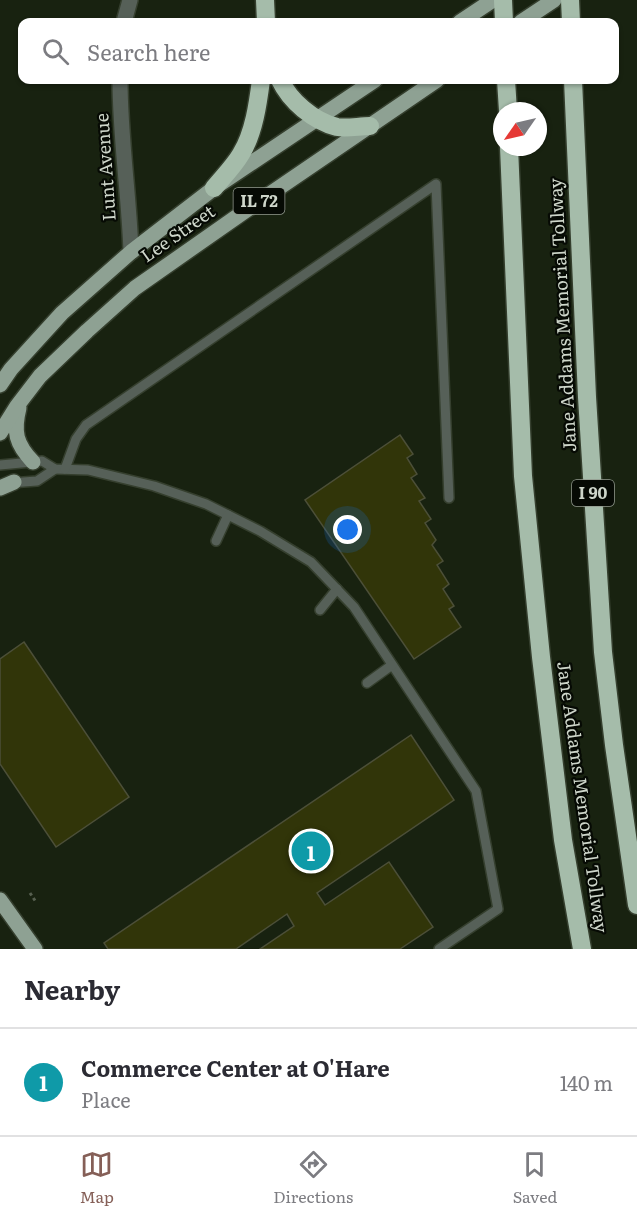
<!DOCTYPE html>
<html lang="en">
<head>
<meta charset="utf-8">
<style>
  body { margin:0; font-family:Literata,serif; background:#f2f2f3; color:#2b2b33 }
  .compass { position:absolute; left:493px; top:102px; width:54px; height:54px; border-radius:50%; background:#fff; box-shadow:0 2px 4px #0004; rotate:236deg }
  .you { position:absolute; left:348px; top:530px; width:21px; height:21px; margin:-15px; border:4px solid #fff; border-radius:50%; background:#1a73e8; box-shadow:0 0 0 9px #1a73e833 }
  .badge { display:grid; place-items:center; width:39px; height:39px; border-radius:50%; background:#855f57; color:#fff; font-size:20px; font-weight:700 }
  .pin { position:absolute; translate:-50% -50%; border:3px solid #fff; box-shadow:0 2px 6px #0006 }
  .list { margin:0; padding:0; list-style:none }
  h2 { display:flex; justify-content:space-between; align-items:center; height:78px; margin:0; padding:0 24px; font-size:26px }
  h2 small { font-size:20px; font-weight:400; color:#7c7c81 }
  .list li { display:grid; grid-template-columns:39px 1fr auto; gap:18px; align-items:center; box-sizing:border-box; height:108px; padding:0 24px; border-top:2px solid #e1e1e2 }
  .list b { display:block; font-size:22px; white-space:nowrap }
  .list p { margin:0; font-size:20px; white-space:nowrap; color:#7c7c81 }
  .list em { font-size:20px; font-style:normal; color:#7c7c81 }
  .icon { flex:none; width:33px; height:33px; fill:none; stroke:currentColor; stroke-width:2; stroke-linecap:round; stroke-linejoin:round }
  .map { position:relative; flex:none; width:637px; height:949px; overflow:hidden }
  .search { position:absolute; background:#fff; box-shadow:0 2px 4px #0004; left:18px; right:18px; top:18px; height:66px; display:flex; align-items:center; gap:15px; box-sizing:border-box; padding:0 21px; border-radius:12px; color:#7c7c81; font-size:22px }
  .sheet { height:186px; background:#fff }
  nav { display:flex; justify-content:space-around; align-items:center; box-sizing:border-box; height:84px; border-top:2px solid #e1e1e2; background:#fff; font-size:16px; color:#7c7c81 }
  nav a { display:grid; justify-items:center; gap:3px }
  nav .on { color:#855f57 }
  .map>svg:first-child { display:block }
</style>
</head>
<body>
<div class="map">
<svg width="637" height="949" viewBox="0 0 637 949">
  <rect width="100%" height="100%" fill="#182210"/>
  <g fill="#313509" stroke="#4c4f38" stroke-width="1.5">
    <polygon points="400,435 413,454 407,458 417,474 411,478 425,498 419,501 431,519 425,523 436,540 432,545 443,561 437,565 449,584 443,589 454,606 449,609 461,627 414,659 305,500"/>
    <polygon points="24,642 129,797 56,847 0,764 0,659"/>
    <polygon points="411,735 454,800 317,893 325,905 389,862 433,927 400,949 260,949 294,926 287,914 236,949 108,949 104,943"/>
  </g>
  <g fill="none" stroke-linecap="round" stroke-linejoin="round">
    <defs>
      <g id="lane">
        <polyline points="0,465 42,461 55,469 88,470 154,486 206,504 260,531 311,562 354,607 476,791 498,909 439,949"/>
        <polyline points="65,469 76,439 86,425 436,184 449,498"/>
        <polyline points="10,483 37,481 55,469"/>
        <polyline points="216,541 228,515"/>
        <polyline points="320,610 337,589"/>
        <polyline points="367,683 392,665"/>
      </g>
      <g id="street">
        <polyline points="124,22 130,0"/>
        <path d="M 120,80 C 120,137 129,195 131,252"/>
      </g>
      <g id="primary">
        <polyline points="460,22 493,0"/>
        <polyline points="521,22 554,0"/>
        <polyline points="0,385 11,369 62,313 131,252 214,188 375,80"/>
        <path d="M 19,408 C 13,432 16,444 33,462"/>
        <polyline points="0,433 17,406 40,376 87,331 135,288 245,211 437,80"/>
        <polyline points="0,488 14,482"/>
        <polyline points="0,900 35,949"/>
      </g>
      <g id="highway">
        <polyline points="265,0 266,22"/>
        <polyline points="503,0 504,22"/>
        <polyline points="570,0 571,22"/>
        <path d="M 280,80 C 290,101 313,121 337,127 C 347,129 359,126 370,126"/>
        <polyline points="506,80 508,111"/>
        <polyline points="573,80 587,397 603,652 614,745 637,905"/>
        <polyline points="509,147 523,476 541,657 563,840 582,949"/>
        <path d="M 214,188 C 223,177 234,166 241,154 C 254,133 258,103 261,80"/>
      </g>
    </defs>
    <use href="#lane" stroke="#353f2e" stroke-width="12"/>
    <use href="#street" stroke="#353f2e" stroke-width="18"/>
    <use href="#primary" stroke="#353f2e" stroke-width="18"/>
    <use href="#highway" stroke="#353f2e" stroke-width="21"/>
    <polyline stroke="#576050" stroke-width="3" stroke-dasharray="3 3" stroke-linecap="butt" points="30,893 36,902"/>
    <use href="#lane" stroke="#566058" stroke-width="9"/>
    <use href="#street" stroke="#566058" stroke-width="15"/>
    <use href="#primary" stroke="#8ea193" stroke-width="15"/>
    <use href="#highway" stroke="#a5bcaa" stroke-width="18"/>
  </g>
  <g text-anchor="middle" stroke-width="4.5" stroke-linejoin="round" paint-order="stroke">
    <g fill="#060a04" stroke="#92998f" stroke-width="1.5">
      <rect x="233.5" y="188" width="51" height="26" rx="4.5"/>
      <rect x="572" y="480" width="42" height="26" rx="4.5"/>
    </g>
    <g font-size="16" font-weight="bold" fill="#ced6ca">
      <text x="259" y="207">IL 72</text>
      <text x="593" y="499">I 90</text>
    </g>
    <g font-size="18" fill="#ced6ca" stroke="#060a04">
      <text transform="translate(106 167) rotate(-94)" y="6">Lunt Avenue</text>
      <text transform="translate(178 234) rotate(-35)" y="6">Lee Street</text>
      <text transform="translate(563 315) rotate(-93)" y="6">Jane Addams Memorial Tollway</text>
      <text transform="translate(582 797) rotate(82)" y="6">Jane Addams Memorial Tollway</text>
    </g>
  </g>
</svg>
<svg class="compass" viewBox="-18 -18 36 36"><path d="M0-13l5 13h-10z" fill="#e53935"/><path d="M0 13l5-13h-10z" fill="#7c7c81"/></svg>
<div class="you"></div>
<div class="pin badge" style="left:311px;top:851px;background:#0f9aa8">1</div>
<div class="search"><svg class="icon" aria-label="search" viewBox="0 0 24 24"><circle cx="10" cy="10" r="6"/><path d="M15 15l6 6"/></svg>Search here</div>
</div>
<section class="sheet">
<h2>Nearby<small></small></h2>
<ul class="list">
<li><span class="badge" style="background:#0f9aa8">1</span><div><b>Commerce Center at O'Hare</b><p>Place</p></div><em>140 m</em></li>
</ul>
</section>
<nav>
<a class="on"><svg class="icon" aria-label="map" viewBox="0 0 24 24"><path d="M3 6l6-2 6 2 6-2v14l-6 2-6-2-6 2zM9 4v14M15 6v14"/></svg>Map</a>
<a><svg class="icon" aria-label="directions" viewBox="0 0 24 24"><path d="M12 3l9 9-9 9-9-9zM9 14v-3h6M13 9l2 2-2 2"/></svg>Directions</a>
<a><svg class="icon" aria-label="saved" viewBox="0 0 24 24"><path d="M7 4h10v16l-5-4-5 4z"/></svg>Saved</a>
</nav>
</body>
</html>
